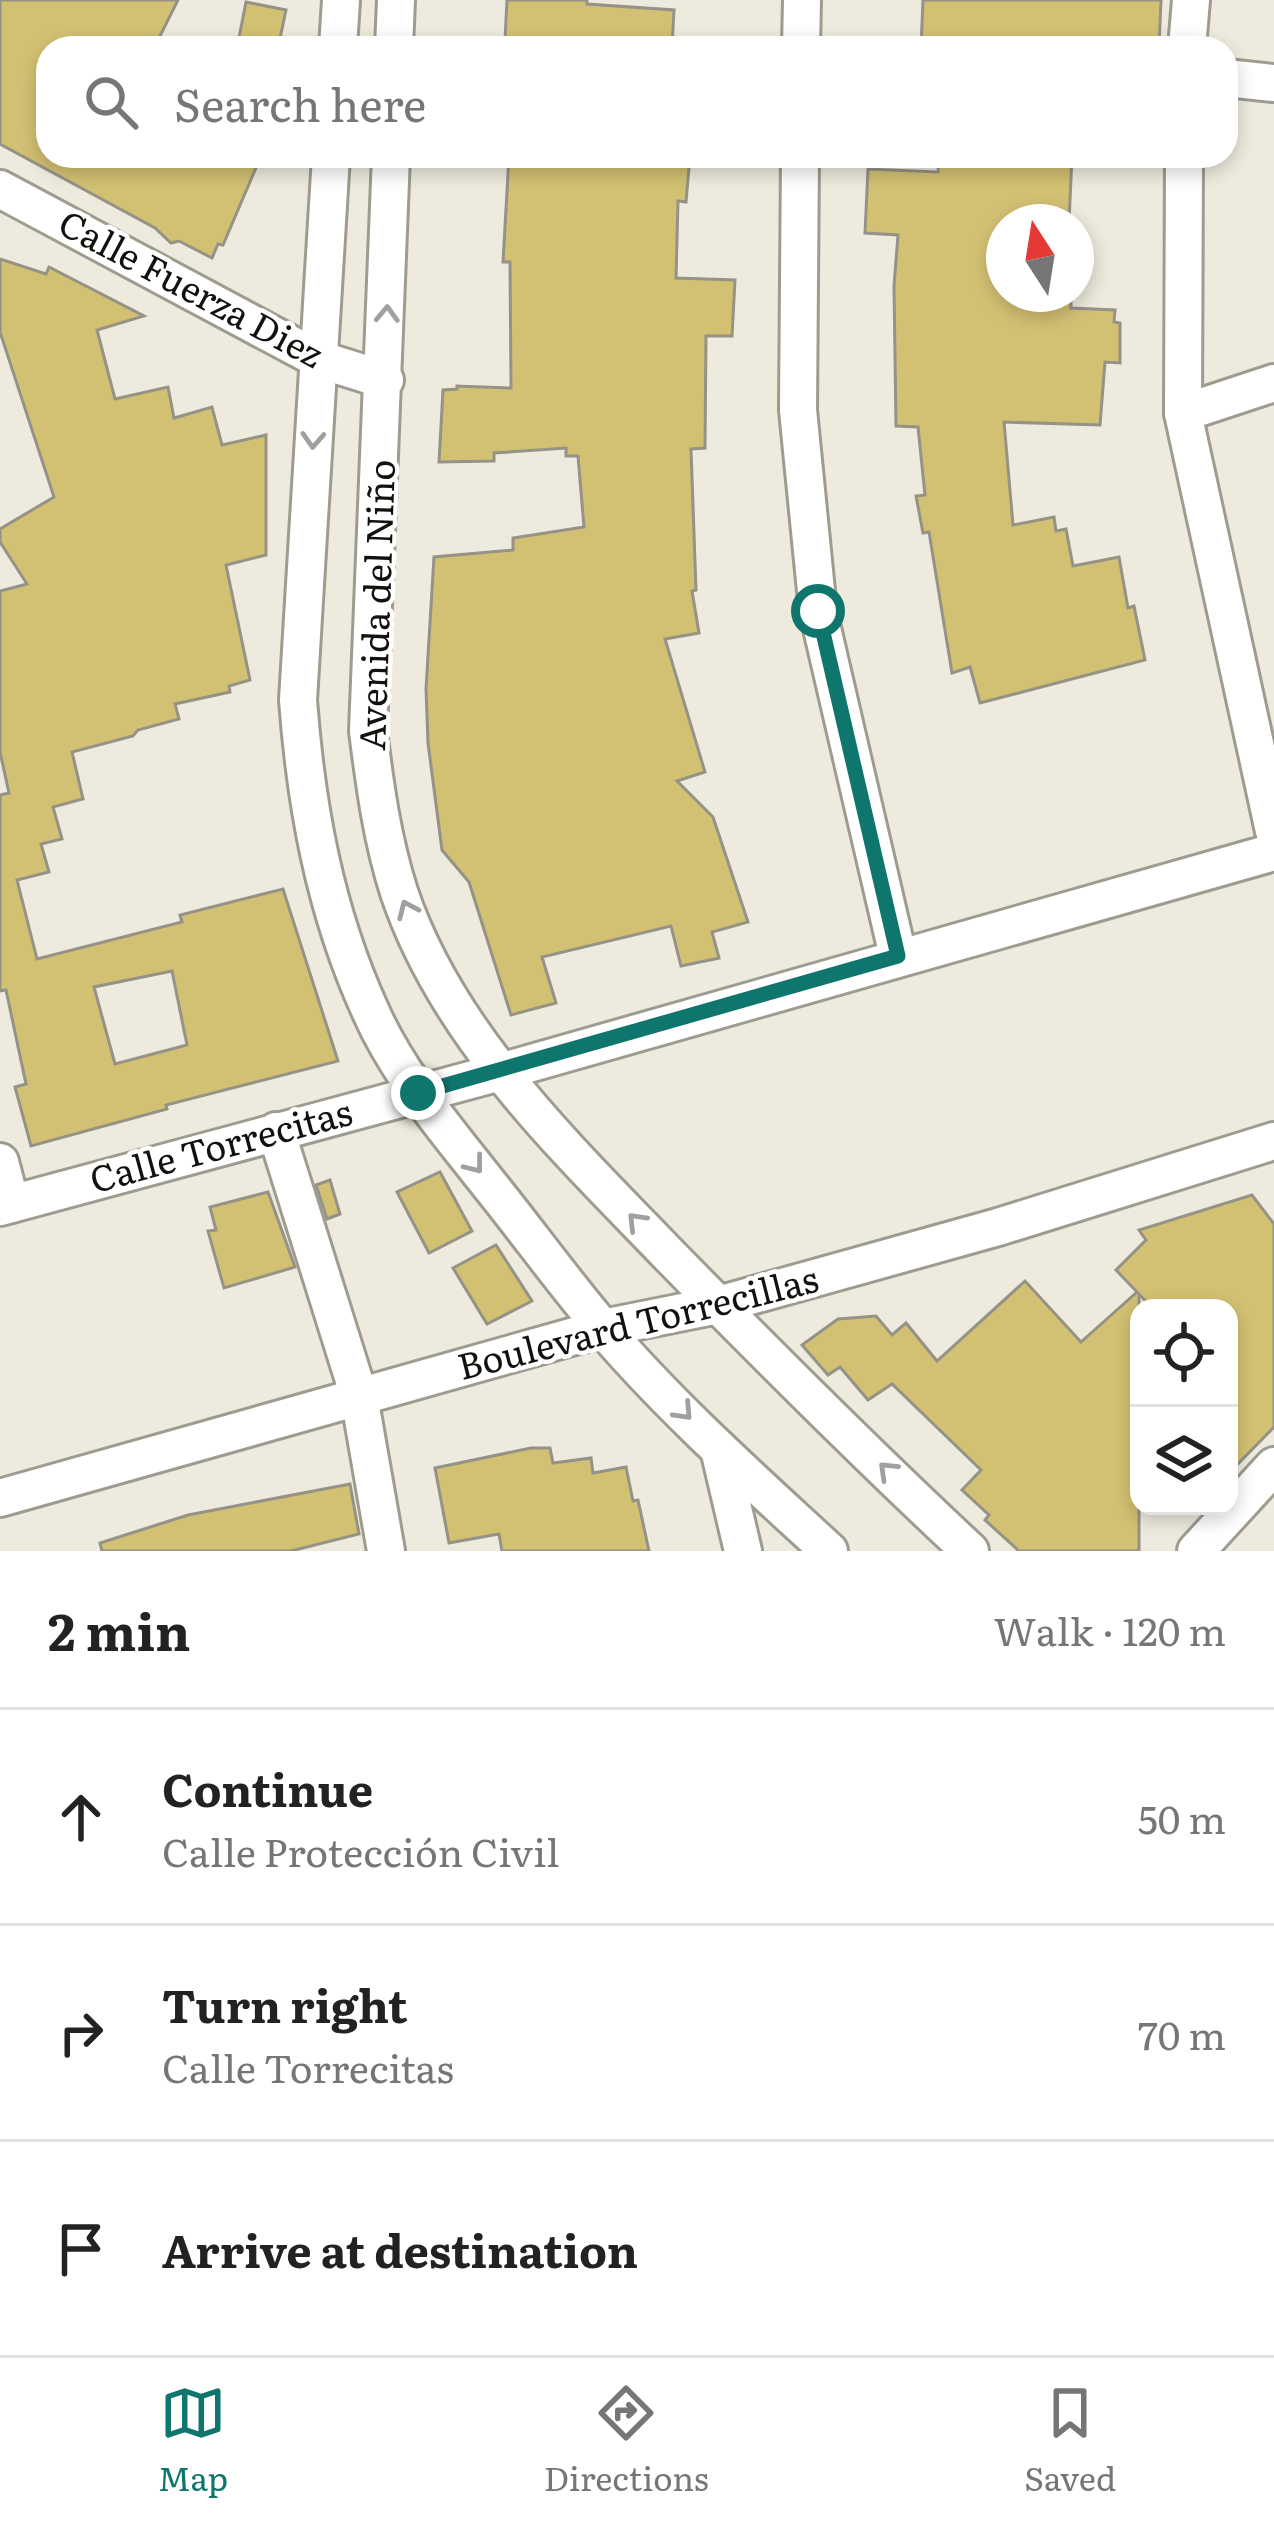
<!DOCTYPE html>
<html lang="en">
<head>
<meta charset="utf-8">
<style>
  body { margin:0; font-family:Literata,serif; background:#f6f6f6; color:#222 }
  .controls { position:absolute; right:36px; bottom:36px; display:grid; overflow:hidden; border-radius:24px; box-shadow:0 6px 18px #0003 }
  .controls button { width:108px; height:108px; display:grid; place-items:center; padding:0; border:0; border-bottom:3px solid #e0e0e0; background:#fff; color:#222; font:60px sans-serif }
  .compass { position:absolute; left:986px; top:204px; width:108px; height:108px; border-radius:50%; background:#fff; box-shadow:0 6px 18px #0003; rotate:348deg }
  .stop { position:absolute; width:36px; height:36px; margin:-27px; border:9px solid #0f766e; border-radius:50%; background:#fff }
  .stop.end { background:#0f766e; border-color:#fff; box-shadow:0 3px 12px #0008 }
  .list { margin:0; padding:0; list-style:none }
  h2 { display:flex; justify-content:space-between; align-items:center; height:156px; margin:0; padding:0 48px; font-size:51px }
  h2 small { font-size:39px; font-weight:400; color:#767676 }
  .list li { display:grid; grid-template-columns:78px 1fr auto; gap:36px; align-items:center; box-sizing:border-box; height:216px; padding:0 48px; border-top:3px solid #e0e0e0 }
  .list b { display:block; font-size:45px; white-space:nowrap }
  .list p { margin:0; font-size:39px; white-space:nowrap; color:#767676 }
  .list em { font-size:39px; font-style:normal; color:#767676 }
  .icon { flex:none; width:66px; height:66px; fill:none; stroke:currentColor; stroke-width:2; stroke-linecap:round; stroke-linejoin:round }
  .map { position:relative; flex:none; width:1274px; height:1551px; overflow:hidden }
  .search { position:absolute; background:#fff; box-shadow:0 6px 18px #0003; left:36px; right:36px; top:36px; height:132px; display:flex; align-items:center; gap:30px; box-sizing:border-box; padding:0 42px; border-radius:36px; color:#767676; font-size:45px }
  .sheet { height:804px; background:#fff }
  nav { display:flex; justify-content:space-around; align-items:center; box-sizing:border-box; height:168px; border-top:3px solid #e0e0e0; background:#fff; font-size:33px; color:#767676 }
  nav a { display:grid; justify-items:center; gap:6px }
  nav .on { color:#0f766e }
  .map>svg:first-child { display:block }
</style>
</head>
<body>
<div class="map">
<svg width="1274" height="1551" viewBox="0 0 1274 1551">
  <rect width="100%" height="100%" fill="#eeebde"/>
  <g fill="#d3c173" stroke="#959286" stroke-width="3" fill-rule="evenodd">
    <polygon points="0,0 178,0 154,48 48,48 48,156 261,156 223,245 218,244 212,258 179,241 171,243 155,228 0,144"/>
    <polygon points="507,0 587,0 587,4 674,10 672,48 588,48 560,44 560,40 505,39"/>
    <polygon points="923,0 1161,0 1159,48 921,48"/>
    <polygon points="246,2 286,10 278,48 237,48"/>
    <polygon points="509,156 690,156 686,202 678,201 676,278 735,280 732,336 706,336 705,448 691,449 696,590 692,591 699,633 665,639 705,772 677,781 713,817 748,922 712,932 719,958 681,966 671,926 542,957 556,1003 511,1015 469,882 442,850 428,743 426,689 434,557 513,550 513,538 584,527 578,456 566,456 566,448 494,453 494,461 439,462 443,390 457,389 457,386 511,388 510,262 503,262"/>
    <polygon points="939,156 1072,156 1069,222 1004,222 1004,294 1071,294 1071,308 1115,310 1114,322 1120,323 1120,363 1105,362 1100,425 1004,422 1013,525 1054,517 1056,531 1066,529 1073,566 1119,557 1128,608 1134,606 1145,660 980,703 970,667 952,673 929,532 923,533 916,496 925,495 918,427 896,426 894,286 898,235 865,233 868,169 938,172"/>
    <path d="M 0,259 L 46,274 L 49,267 L 144,316 L 97,330 L 115,399 L 168,387 L 174,418 L 212,407 L 222,445 L 266,435 L 266,555 L 226,565 L 250,680 L 229,686 L 230,692 L 175,704 L 179,719 L 138,730 L 133,736 L 72,752 L 83,799 L 53,807 L 62,839 L 41,844 L 49,872 L 17,880 L 37,959 L 182,922 L 180,915 L 283,889 L 338,1061 L 166,1105 L 167,1109 L 31,1146 L 15,1087 L 26,1084 L 6,990 L 0,991 L 0,795 L 9,793 L 0,752 L 0,591 L 27,584 L 0,542 L 0,529 L 54,497 L 0,332 ZM 172,971 L 187,1045 L 115,1064 L 94,987 Z"/>
    <polygon points="440,1172 472,1231 429,1253 397,1192"/>
    <polygon points="330,1180 340,1214 327,1219 316,1185"/>
    <polygon points="268,1192 295,1267 224,1288 208,1231 216,1230 210,1207"/>
    <polygon points="1252,1195 1274,1224 1274,1427 1229,1473 1229,1308 1152,1308 1139,1294 1139,1551 1019,1551 985,1520 989,1515 962,1490 981,1470 892,1384 868,1400 840,1367 828,1375 802,1345 838,1319 876,1316 892,1335 906,1323 937,1361 1025,1281 1081,1342 1137,1292 1116,1270 1146,1240 1139,1230"/>
    <polygon points="496,1245 532,1301 487,1324 453,1268"/>
    <polygon points="531,1448 550,1448 553,1463 591,1458 593,1473 626,1467 633,1501 638,1500 649,1551 502,1551 499,1534 449,1543 435,1468"/>
    <polygon points="350,1484 359,1534 291,1551 102,1551 100,1543 188,1515"/>
  </g>
  <g fill="none" stroke-linecap="round" stroke-linejoin="round">
    <defs>
      <g id="street">
        <polyline points="338,48 341,0"/>
        <polyline points="394,48 396,0"/>
        <polyline points="801,48 802,0"/>
        <polyline points="1187,48 1191,0"/>
        <polyline points="1226,78 1274,83"/>
        <path d="M 331,156 L 298,700 C 306,807 325,911 370,1010 C 398,1074 445,1128 488,1183 C 526,1230 562,1280 601,1326 C 670,1407 751,1479 829,1551"/>
        <path d="M 391,156 L 368,731 C 375,786 382,839 399,892 C 447,1036 568,1150 670,1256 C 768,1356 868,1456 970,1551"/>
        <polyline points="800,156 798,410 818,611 898,956"/>
        <polyline points="1184,156 1183,413 1274,831"/>
        <polyline points="0,189 318,359 385,380"/>
        <polyline points="1183,413 1274,383"/>
        <polyline points="276,1131 359,1396 386,1551"/>
        <polyline points="0,1162 11,1204"/>
        <polyline points="0,1207 500,1072 1274,852"/>
        <polyline points="719,1449 743,1551"/>
        <polyline points="0,1498 603,1328 718,1305 998,1227 1274,1141"/>
        <polyline points="1196,1551 1274,1466"/>
      </g>
    </defs>
    <use href="#street" stroke="#9e9c8f" stroke-width="42"/>
    <use href="#street" stroke="#fff" stroke-width="36"/>
  </g>
  <defs><path id="oneway-chevron" d="M-2-3.5L2.5 0L-2 3.5" fill="none" stroke-width="1.6" stroke-linecap="round" stroke-linejoin="round" transform="scale(3)"/></defs>
  <g stroke="#a0a09e">
    <use href="#oneway-chevron" transform="translate(387 314) rotate(-88)"/>
    <use href="#oneway-chevron" transform="translate(313 440) rotate(93)"/>
    <use href="#oneway-chevron" transform="translate(407 909) rotate(-114)"/>
    <use href="#oneway-chevron" transform="translate(475 1165) rotate(52)"/>
    <use href="#oneway-chevron" transform="translate(636 1221) rotate(-134)"/>
    <use href="#oneway-chevron" transform="translate(684 1412) rotate(47)"/>
    <use href="#oneway-chevron" transform="translate(887 1470) rotate(-136)"/>
  </g>
  <g fill="none" stroke-linecap="round" stroke-linejoin="round">
    <polyline stroke="#0f766e" stroke-width="15" points="418,1093 898,956 818,611"/>
  </g>
  <g text-anchor="middle" stroke-width="9" stroke-linejoin="round" paint-order="stroke">
    <g font-size="36" fill="#12110d" stroke="#fff">
      <text transform="translate(191 289) rotate(28)" y="13">Calle Fuerza Diez</text>
      <text transform="translate(377 605) rotate(-88)" y="13">Avenida del Niño</text>
      <text transform="translate(221 1146) rotate(-15)" y="13">Calle Torrecitas</text>
      <text transform="translate(638 1323) rotate(-14)" y="13">Boulevard Torrecillas</text>
    </g>
  </g>
</svg>
<div class="controls">
<button><svg class="icon" aria-label="locate" viewBox="0 0 24 24"><circle cx="12" cy="12" r="6"/><path d="M12 2v4M12 18v4M2 12h4M18 12h4"/></svg></button>
<button><svg class="icon" aria-label="layers" viewBox="0 0 24 24"><path d="M12 4l9 5-9 5-9-5zM3 14l9 5 9-5"/></svg></button>
</div>
<svg class="compass" viewBox="-18 -18 36 36"><path d="M0-13l5 13h-10z" fill="#e53935"/><path d="M0 13l5-13h-10z" fill="#767676"/></svg>
<div class="stop" style="left:818px;top:611px"></div>
<div class="stop end" style="left:418px;top:1093px"></div>
<div class="search"><svg class="icon" aria-label="search" viewBox="0 0 24 24"><circle cx="10" cy="10" r="6"/><path d="M15 15l6 6"/></svg>Search here</div>
</div>
<section class="sheet">
<h2>2 min<small>Walk · 120 m</small></h2>
<ul class="list">
<li><svg class="icon" aria-label="ahead" viewBox="0 0 24 24"><path d="M12 20V5M6 11l6-6 6 6"/></svg><div><b>Continue</b><p>Calle Protección Civil</p></div><em>50 m</em></li>
<li><svg class="icon" aria-label="right" viewBox="0 0 24 24"><path d="M7 20v-9h11M14 6l5 5-5 5"/></svg><div><b>Turn right</b><p>Calle Torrecitas</p></div><em>70 m</em></li>
<li><svg class="icon" aria-label="arrive" viewBox="0 0 24 24"><path d="M6 21V4h12l-3 4 3 4H6"/></svg><div><b>Arrive at destination</b></div></li>
</ul>
</section>
<nav>
<a class="on"><svg class="icon" aria-label="map" viewBox="0 0 24 24"><path d="M3 6l6-2 6 2 6-2v14l-6 2-6-2-6 2zM9 4v14M15 6v14"/></svg>Map</a>
<a><svg class="icon" aria-label="directions" viewBox="0 0 24 24"><path d="M12 3l9 9-9 9-9-9zM9 14v-3h6M13 9l2 2-2 2"/></svg>Directions</a>
<a><svg class="icon" aria-label="saved" viewBox="0 0 24 24"><path d="M7 4h10v16l-5-4-5 4z"/></svg>Saved</a>
</nav>
</body>
</html>
